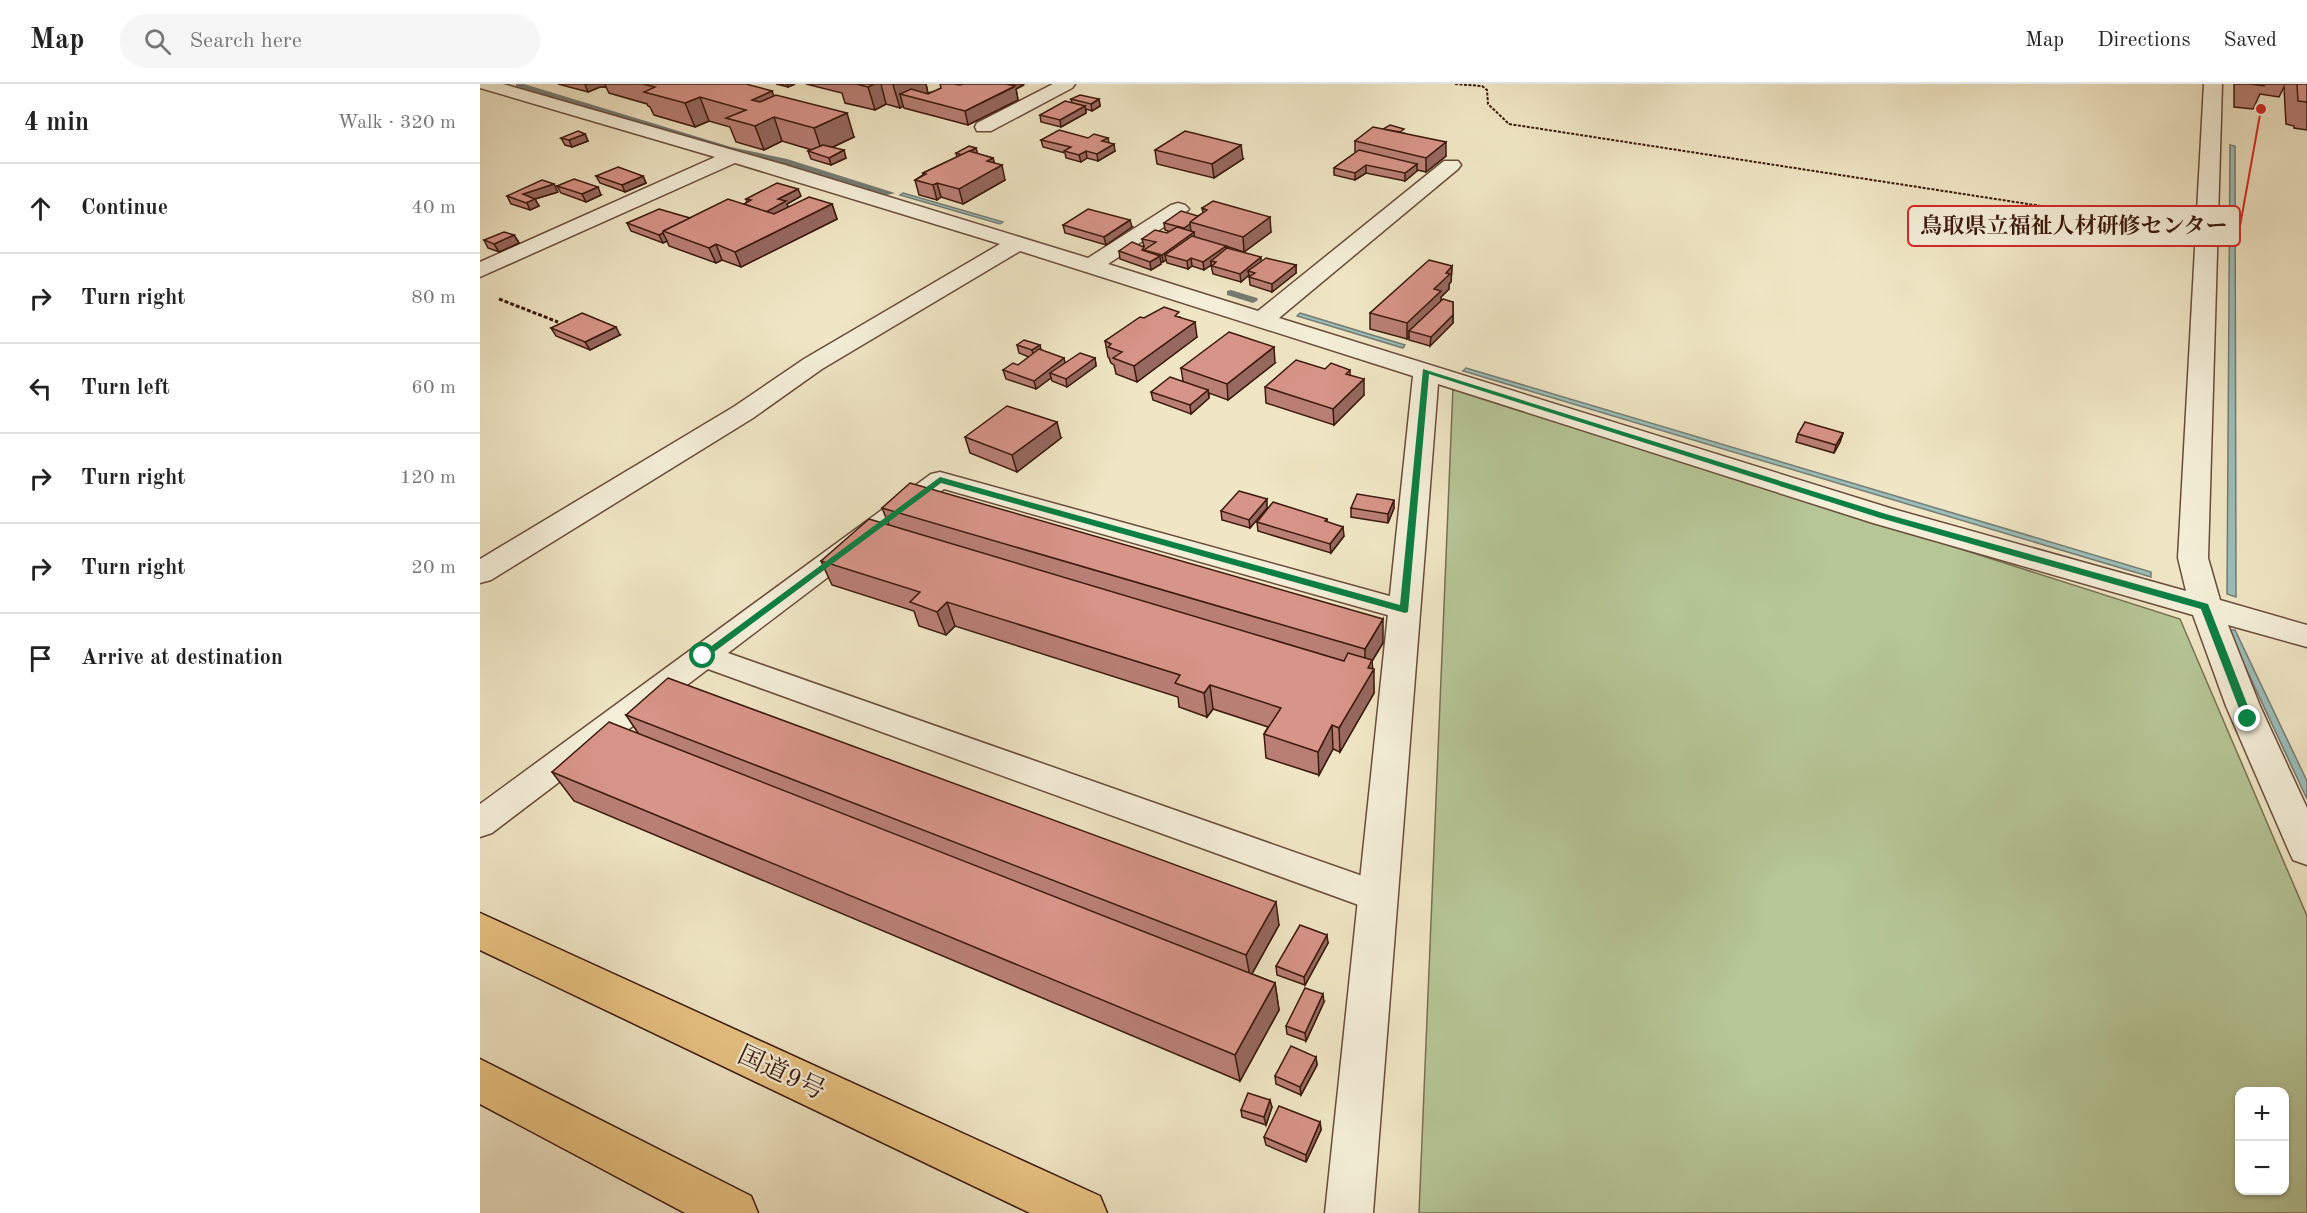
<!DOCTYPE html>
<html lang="en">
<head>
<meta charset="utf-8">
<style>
  body { margin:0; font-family:"Old Standard TT","Noto Serif JP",serif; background:#f6f6f6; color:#222 }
  .controls { position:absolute; right:18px; bottom:18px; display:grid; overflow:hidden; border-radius:12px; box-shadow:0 2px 4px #0004 }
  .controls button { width:54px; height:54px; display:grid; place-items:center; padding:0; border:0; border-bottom:2px solid #e0e0e0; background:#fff; color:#222; font:30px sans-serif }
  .stop { position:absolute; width:18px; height:18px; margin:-14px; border:4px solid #0b8043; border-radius:50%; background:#fff }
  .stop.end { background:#0b8043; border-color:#fff; box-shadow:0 2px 6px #0008 }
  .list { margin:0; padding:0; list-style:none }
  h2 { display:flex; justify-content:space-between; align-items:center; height:78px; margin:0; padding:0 24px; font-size:26px }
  h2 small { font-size:20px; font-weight:400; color:#767676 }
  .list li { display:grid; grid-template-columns:39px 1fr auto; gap:18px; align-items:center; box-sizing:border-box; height:90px; padding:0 24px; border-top:2px solid #e0e0e0 }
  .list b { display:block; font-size:22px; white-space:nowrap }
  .list em { font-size:20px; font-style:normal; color:#767676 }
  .icon { flex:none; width:33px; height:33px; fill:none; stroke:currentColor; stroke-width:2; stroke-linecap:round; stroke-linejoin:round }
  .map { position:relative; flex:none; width:1827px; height:1129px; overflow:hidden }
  header { display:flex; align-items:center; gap:36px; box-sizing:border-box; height:84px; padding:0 30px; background:#fff; border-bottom:2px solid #e0e0e0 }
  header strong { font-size:28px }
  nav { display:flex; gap:33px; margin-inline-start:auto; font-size:21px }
  .search { width:420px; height:54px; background:#f6f6f6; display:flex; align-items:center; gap:15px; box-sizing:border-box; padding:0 21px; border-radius:33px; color:#767676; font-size:22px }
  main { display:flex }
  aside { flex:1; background:#fff }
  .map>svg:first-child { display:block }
</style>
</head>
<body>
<header>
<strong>Map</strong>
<div class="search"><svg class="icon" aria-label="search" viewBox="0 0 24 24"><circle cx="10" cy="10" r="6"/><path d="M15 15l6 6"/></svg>Search here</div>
<nav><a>Map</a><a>Directions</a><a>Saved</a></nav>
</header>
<main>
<aside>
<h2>4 min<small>Walk · 320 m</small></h2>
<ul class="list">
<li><svg class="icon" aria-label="ahead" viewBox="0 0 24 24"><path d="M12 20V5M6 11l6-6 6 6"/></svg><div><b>Continue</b></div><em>40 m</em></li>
<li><svg class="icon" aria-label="right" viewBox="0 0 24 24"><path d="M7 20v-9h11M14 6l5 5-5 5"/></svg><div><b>Turn right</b></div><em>80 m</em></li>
<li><svg class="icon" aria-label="left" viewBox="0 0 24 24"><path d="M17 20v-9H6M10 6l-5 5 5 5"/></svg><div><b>Turn left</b></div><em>60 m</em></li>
<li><svg class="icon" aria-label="right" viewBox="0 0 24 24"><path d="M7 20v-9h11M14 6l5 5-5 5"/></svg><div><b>Turn right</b></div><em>120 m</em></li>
<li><svg class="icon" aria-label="right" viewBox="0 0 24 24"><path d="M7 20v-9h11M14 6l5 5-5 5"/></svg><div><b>Turn right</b></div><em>20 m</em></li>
<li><svg class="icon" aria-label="arrive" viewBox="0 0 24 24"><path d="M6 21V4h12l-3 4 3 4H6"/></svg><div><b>Arrive at destination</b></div></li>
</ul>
</aside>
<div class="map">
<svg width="1827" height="1129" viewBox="0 0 1827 1129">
  <rect width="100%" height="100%" fill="#f0e6c5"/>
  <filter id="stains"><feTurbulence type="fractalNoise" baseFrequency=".00333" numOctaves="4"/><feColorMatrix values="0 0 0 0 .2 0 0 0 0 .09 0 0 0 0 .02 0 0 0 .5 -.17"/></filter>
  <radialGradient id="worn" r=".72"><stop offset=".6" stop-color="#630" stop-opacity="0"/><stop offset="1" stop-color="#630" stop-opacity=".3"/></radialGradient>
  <path fill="#b6c697" stroke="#797052" stroke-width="1.5" fill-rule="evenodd" d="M 973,303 L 1700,535 L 1827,832 L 1827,1129 L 939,1129 ZM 1760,1008 L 1804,1008 L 1804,1106 L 1760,1106 Z"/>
  <g fill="#9bbeba" stroke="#757c74" stroke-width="1.5">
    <polygon points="1750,61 1755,62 1756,513 1747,510"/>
    <polygon points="423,109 523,138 520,140 420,111"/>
    <polygon points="820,229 925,261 923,264 817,232"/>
    <polygon points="986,284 1671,488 1671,493 983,287"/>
    <polygon points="1748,546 1755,546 1827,697 1827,715"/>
  </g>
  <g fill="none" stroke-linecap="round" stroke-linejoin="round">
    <g fill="#757c74" fill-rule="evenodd">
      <polygon points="36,0 44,0 251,63 307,75 415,109 407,111 302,79 246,67 36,3"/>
      <polygon points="751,206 777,214 778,216 773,219 747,211 747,207"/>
    </g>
    <defs>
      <polygon id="service" points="460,388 935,519 940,526 935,533 925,536 464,405 248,569 911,802 916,813 911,824 898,828 228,585 12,749 0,753 0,720 451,390"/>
      <g id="minor">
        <polygon points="0,0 23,0 305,81 608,174 691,121 698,119 705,121 709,125 705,129 628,180 778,227 964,77 978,77 981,81 978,85 799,234 1413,425 1706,507 1698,474 1724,0 1742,0 1728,474 1740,516 1827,541 1827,563 1748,541 1780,622 1827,724 1827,781 1813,776 1808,765 1746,622 1713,531 1393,439 958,300 893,1129 845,1129 933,292 540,167 342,285 273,334 11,496 0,499 0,475 255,322 324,275 520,160 255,79 0,193 0,178 235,73 0,4"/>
        <polygon points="573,0 595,0 592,4 511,47 497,47 495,43 497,39"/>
      </g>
      <g id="trunk">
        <polygon points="0,829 620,1112 627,1129 550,1129 0,866"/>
        <polygon points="0,975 271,1112 278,1129 205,1129 0,1020"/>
      </g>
    </defs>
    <use href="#service" stroke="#694c3a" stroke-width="3"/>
    <use href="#minor" stroke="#694c3a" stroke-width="3"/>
    <use href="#trunk" stroke="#3c190c" stroke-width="3"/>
    <polyline stroke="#3c190c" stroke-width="2" stroke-dasharray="3 1.5" stroke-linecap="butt" points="975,0 1002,2 1007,6 1008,20 1029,40 1691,142"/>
    <polyline stroke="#3c190c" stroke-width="3" stroke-dasharray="4 2" stroke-linecap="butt" points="19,215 78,238"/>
    <use href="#service" fill="#f5efd9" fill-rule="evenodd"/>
    <use href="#minor" fill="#f5efd9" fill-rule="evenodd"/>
    <use href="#trunk" fill="#e8c382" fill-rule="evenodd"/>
  </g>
  <g fill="#b97f75" stroke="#3c190c" stroke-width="1.5">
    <polygon points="78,0 266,0 294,12 374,53 353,63 366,74 351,81 331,75 328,67 332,66 302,57 284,66 256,58 250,43 229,37 215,43 174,31 170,23 168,22 167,20 129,9 126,3 120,3 108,8"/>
    <polygon points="296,0 315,0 308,3"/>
    <polygon points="326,0 446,0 448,9 481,0 479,1 483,0 544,1 536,5 538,16 488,41 424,24 423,22 420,24 406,20 395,26 365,19 362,9"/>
    <polygon points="1754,0 1827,0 1827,46 1814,44 1814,42 1806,40 1804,3 1799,13 1780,10 1773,25 1754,23"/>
    <polygon points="591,15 619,15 620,22 612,27 606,25 606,29 581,43 561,38 560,31 592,19"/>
    <polygon points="924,49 966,72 946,88 937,86 937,87 925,97 886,89 875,96 854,91 854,84 875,69 875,57"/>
    <polygon points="105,50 108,57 92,63 85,61 81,54"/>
    <polygon points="608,54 628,54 629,59 635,67 618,77 607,74 601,78 586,74 585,69 563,63 561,56"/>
    <polygon points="675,66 763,75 734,94 677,80"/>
    <polygon points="476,69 498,70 513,74 514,79 525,96 483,120 461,113 457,116 439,111 435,96 443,91 443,89 477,73"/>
    <polygon points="116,92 163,92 166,99 145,108 120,99"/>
    <polygon points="77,102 121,111 106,118 81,109"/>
    <polygon points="78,108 55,115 59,122 50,126 31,120 27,112"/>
    <polygon points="321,112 307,120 308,123 352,120 357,135 261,183 242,176 236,179 189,162 187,157 183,159 151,147 147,139 210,134 264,120 267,118 266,115"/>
    <polygon points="722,124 791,148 764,168 746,162 746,165 781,178 816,181 816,189 792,208 770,201 769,191 761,198 733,190 731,181 724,186 712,182 708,185 687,179 686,176 683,178 680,178 681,180 671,186 640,175 639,167 664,162 662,155 687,149 690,148 685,146 684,139 718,132 723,129"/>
    <polygon points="583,141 652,143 626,161 585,149"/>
    <polygon points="34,151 39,159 19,168 8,164 4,156"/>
    <polygon points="972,182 971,198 969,200 969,205 961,213 961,217 973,218 973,239 950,262 929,256 929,253 927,255 890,245 890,229"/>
    <polygon points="700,233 717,253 657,298 636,290 634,281 631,279 629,274 628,273 625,257 664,234"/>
    <polygon points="71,244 140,251 110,266 76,252"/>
    <polygon points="537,261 561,266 585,279 615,274 616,282 587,303 572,297 571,294 556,305 526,295 523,286 538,281 549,273 539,269"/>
    <polygon points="795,279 748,316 729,309 729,314 711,330 673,316 671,308 703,297 701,284"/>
    <polygon points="845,285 870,286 870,291 884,311 854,341 786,319 785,303"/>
    <polygon points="1363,349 1360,358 1354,369 1316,358 1318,350"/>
    <polygon points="485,353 581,354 537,388 490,369"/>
    <polygon points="402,424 903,559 892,577 894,609 860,668 853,665 839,691 786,674 784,650 788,643 733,625 727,633 699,623 698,613 475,542 466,551 439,542 434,527 352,501 341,477 409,441"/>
    <polygon points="787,424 770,444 742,436 741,427"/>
    <polygon points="871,424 914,424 908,439 871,433"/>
    <polygon points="847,435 847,438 864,452 851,469 778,447 777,438"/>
    <polygon points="146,631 799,841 772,890 795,899 799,926 760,997 94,717 72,688 158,649"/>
    <polygon points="848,859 825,901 797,891 796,882"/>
    <polygon points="844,918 826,957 807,950 806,942"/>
    <polygon points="836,973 837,981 821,1011 796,1000 795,992"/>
    <polygon points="792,1023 786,1041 762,1033 761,1026"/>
    <polygon points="840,1038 841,1046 826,1078 786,1061 784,1053"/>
  </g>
  <g fill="#96685f" stroke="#3c190c" stroke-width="1.5">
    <polygon points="108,0 125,0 126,3 120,3 108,8 105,1"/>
    <polygon points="307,0 315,0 308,3"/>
    <polygon points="394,0 401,0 406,20 395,26 388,3"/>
    <polygon points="415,0 446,0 448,10 420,10 423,22 420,24 413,1"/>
    <polygon points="534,0 544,0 536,5 538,16 488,41 485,27 534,3"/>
    <polygon points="292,7 301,30 294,33 302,57 284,66 275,42 272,16"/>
    <polygon points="220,13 229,37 215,43 205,19"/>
    <polygon points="619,15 620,22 612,27 611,20"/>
    <polygon points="605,22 606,29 581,43 580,36"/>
    <polygon points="367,29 374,53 342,68 334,44"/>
    <polygon points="105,50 108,57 92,63 89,56"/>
    <polygon points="966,58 966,72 946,88 946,74"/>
    <polygon points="634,60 635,67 618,77 617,70"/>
    <polygon points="761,61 763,75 734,94 732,80"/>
    <polygon points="496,64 498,71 483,71"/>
    <polygon points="364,66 366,74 351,81 349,74"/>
    <polygon points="606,67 607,74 601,78 599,71"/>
    <polygon points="513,74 516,85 522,81 525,96 483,120 479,105 507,77"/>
    <polygon points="937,80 937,87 925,97 925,89"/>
    <polygon points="886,81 886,89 875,96 875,89"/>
    <polygon points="163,92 166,99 145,108 142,101"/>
    <polygon points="457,99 461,113 457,116 453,101"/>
    <polygon points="74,100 78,108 55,115 59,122 50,126 43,110"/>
    <polygon points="118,103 121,111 106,118 102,110"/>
    <polygon points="318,105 321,112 307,120 309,125 288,136 285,128 298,115"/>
    <polygon points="352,120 357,135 261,183 255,168"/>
    <polygon points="790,133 791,148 764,168 763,153"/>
    <polygon points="650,136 652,143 626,161 624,153"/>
    <polygon points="710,140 711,147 705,152 704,144"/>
    <polygon points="714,148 715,156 685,171 686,176 683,178 682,171"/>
    <polygon points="183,149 187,157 183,159 179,151"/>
    <polygon points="34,151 39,159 19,168 14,160"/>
    <polygon points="236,160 242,176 236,179 229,164"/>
    <polygon points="746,162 747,170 731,177 731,181 724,186 723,178"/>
    <polygon points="680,172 681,180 671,186 670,178"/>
    <polygon points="781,173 781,181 768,187 769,191 761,198 760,190"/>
    <polygon points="711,174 712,182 708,185 707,177"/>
    <polygon points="816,181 816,189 792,208 792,200"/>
    <polygon points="972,182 971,198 969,200 969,205 961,213 961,222 929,247 929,253 927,255 927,239 966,189"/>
    <polygon points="973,231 973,239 950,262 951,253"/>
    <polygon points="715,238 717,253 657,298 654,282"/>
    <polygon points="136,243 140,251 110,266 105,258"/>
    <polygon points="560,261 562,270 554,274 552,266"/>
    <polygon points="794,263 795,279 748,316 747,300"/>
    <polygon points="584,274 586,283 570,289 571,294 556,305 554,297"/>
    <polygon points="615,274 616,282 587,303 586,295"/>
    <polygon points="884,295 884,311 854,341 853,325"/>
    <polygon points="728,306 729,314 711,330 710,321"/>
    <polygon points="577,338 581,354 537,388 532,371"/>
    <polygon points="1363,349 1360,358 1354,369 1356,361"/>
    <polygon points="787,415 787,424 770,444 769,436"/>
    <polygon points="914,416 914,424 908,439 908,430"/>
    <polygon points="863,443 864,452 851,469 850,460"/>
    <polygon points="467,518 475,542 466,551 457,528"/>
    <polygon points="903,535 903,559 892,577 893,588 894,585 894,609 860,668 859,644 885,588 885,565"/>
    <polygon points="730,601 733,625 727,633 724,609"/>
    <polygon points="852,641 853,665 839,691 838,668"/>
    <polygon points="796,818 799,841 770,893 766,871"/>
    <polygon points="847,851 848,859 825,901 824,893"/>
    <polygon points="795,899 799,926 760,997 755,971"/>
    <polygon points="843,910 844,918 826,957 825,949"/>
    <polygon points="836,973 837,981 821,1011 820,1003"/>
    <polygon points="790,1016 792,1023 786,1041 784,1033"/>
    <polygon points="840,1038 841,1046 826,1078 826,1071"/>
  </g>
  <g fill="#d79488" stroke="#3c190c" stroke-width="1.5">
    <polygon points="162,0 266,0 292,7 272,16 280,18 296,11 367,29 334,44 294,33 275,42 246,34 266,26 220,13 205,19 164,8 175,3"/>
    <polygon points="376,0 394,0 388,3"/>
    <polygon points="460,0 474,0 480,1 483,0 526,0 535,2 485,27 420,10 431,5 448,10 461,4"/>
    <polygon points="1770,0 1784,0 1784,2"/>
    <polygon points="1817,0 1827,0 1827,20 1827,18 1818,17"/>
    <polygon points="600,11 619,15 611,20 591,15"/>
    <polygon points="585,17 605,22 580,36 560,31"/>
    <polygon points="910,41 924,45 920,48 903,45"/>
    <polygon points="893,43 966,58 946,74 875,57"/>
    <polygon points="579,46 608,54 614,50 628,54 622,57 634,60 617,70 606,67 599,71 584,67 591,63 561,56"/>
    <polygon points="98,47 105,50 89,56 81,54"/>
    <polygon points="705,47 761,61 732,80 675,66"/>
    <polygon points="343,61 364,66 349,74 328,67"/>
    <polygon points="489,62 496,64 482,71 476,69"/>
    <polygon points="879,66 937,80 925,89 886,81 875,89 854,84"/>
    <polygon points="489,67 513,74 507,77 522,81 479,105 457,99 453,101 435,96 446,90 443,89"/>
    <polygon points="138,83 163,92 142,101 116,92"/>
    <polygon points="94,95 118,103 102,110 77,102"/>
    <polygon points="62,96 74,100 43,110 55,115 46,119 27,112"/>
    <polygon points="297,99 318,105 298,115 306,117 286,128 264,120 271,116 266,115"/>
    <polygon points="329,113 352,120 255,168 236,160 229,164 183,147 248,115 294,130"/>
    <polygon points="733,117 790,133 763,153 710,138 727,126 722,124"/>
    <polygon points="179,125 210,134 183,147 183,149 179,151 147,139"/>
    <polygon points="608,125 650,136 624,153 583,141"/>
    <polygon points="701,127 718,132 710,138 710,140 704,144 684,139"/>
    <polygon points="697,143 714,148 682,171 664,166 676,158 662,155 675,146 687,149"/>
    <polygon points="24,148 34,151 14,160 4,156"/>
    <polygon points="712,152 746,162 723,178 711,174 707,177 685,171"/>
    <polygon points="652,158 664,163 662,166 680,172 670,178 639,167"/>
    <polygon points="747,164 781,173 760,190 732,182 736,178 731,177"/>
    <polygon points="786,174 816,181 792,200 769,193 775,189 768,187"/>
    <polygon points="949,176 972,182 966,189 970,190 954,205 961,207 927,239 890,229"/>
    <polygon points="963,215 973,218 973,231 951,253 929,247"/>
    <polygon points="684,223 699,228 695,232 715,238 654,282 633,274 642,268 628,263 631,260 625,257 660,233 664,234"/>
    <polygon points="102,229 136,243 105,258 71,244"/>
    <polygon points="749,248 794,263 747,300 701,284"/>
    <polygon points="544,256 560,261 552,266 537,261"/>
    <polygon points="559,265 584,274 554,297 523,286 533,279 538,281"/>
    <polygon points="600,269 615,274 586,295 570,289"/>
    <polygon points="816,276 845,285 851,279 870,286 866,290 884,295 853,325 785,303"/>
    <polygon points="690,293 728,306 710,321 671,308"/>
    <polygon points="527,322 577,338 532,371 485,353"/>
    <polygon points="1325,338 1363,349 1356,361 1318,350"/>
    <polygon points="430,399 903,535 885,565 402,424"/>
    <polygon points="759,407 787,415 769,436 741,427"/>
    <polygon points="877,410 914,416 908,430 871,424"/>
    <polygon points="793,418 847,435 845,437 863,443 850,460 777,438"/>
    <polygon points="389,435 864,577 868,569 892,576 888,584 894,585 859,644 852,641 838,668 784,650 801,624 730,601 724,609 695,599 700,591 467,518 457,528 430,518 440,508 341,477"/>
    <polygon points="188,594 796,818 766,871 146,631"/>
    <polygon points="129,638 795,899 755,971 72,688"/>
    <polygon points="820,841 847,851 824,893 796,882"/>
    <polygon points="825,904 843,910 825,949 806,942"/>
    <polygon points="811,962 836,973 820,1003 795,992"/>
    <polygon points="768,1009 790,1016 784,1033 761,1026"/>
    <polygon points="799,1022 840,1038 826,1071 784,1053"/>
  </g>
  <polygon fill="#0b8043" points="943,285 1406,430 1728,520 1773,635 1768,639 1763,635 1721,525 1400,434 949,290 928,528 925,529 461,399 226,574 223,575 218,572 460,393 920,521"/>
  <g text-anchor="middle" stroke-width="4.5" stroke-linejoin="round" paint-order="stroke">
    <g font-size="26" fill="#3c190c" stroke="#f5efd9">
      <text transform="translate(302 988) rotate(25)" y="9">国道9号</text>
    </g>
  </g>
  <path fill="none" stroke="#d62828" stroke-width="2" d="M1781 25L1760 142"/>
  <circle fill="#d62828" stroke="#f5efd9" stroke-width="2" cx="1781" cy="25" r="6"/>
  <rect fill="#f5efd9" stroke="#d62828" stroke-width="2" x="1428" y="122" width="332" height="40" rx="6"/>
  <g font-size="22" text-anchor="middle" font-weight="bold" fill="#3c190c">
    <text x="1594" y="149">鳥取県立福祉人材研修センター</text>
  </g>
  <rect width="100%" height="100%" filter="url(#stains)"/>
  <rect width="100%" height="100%" fill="url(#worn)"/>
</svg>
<div class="controls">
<button>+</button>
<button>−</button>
</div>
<div class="stop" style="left:223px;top:572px"></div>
<div class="stop end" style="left:1768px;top:635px"></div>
</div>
</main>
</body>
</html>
